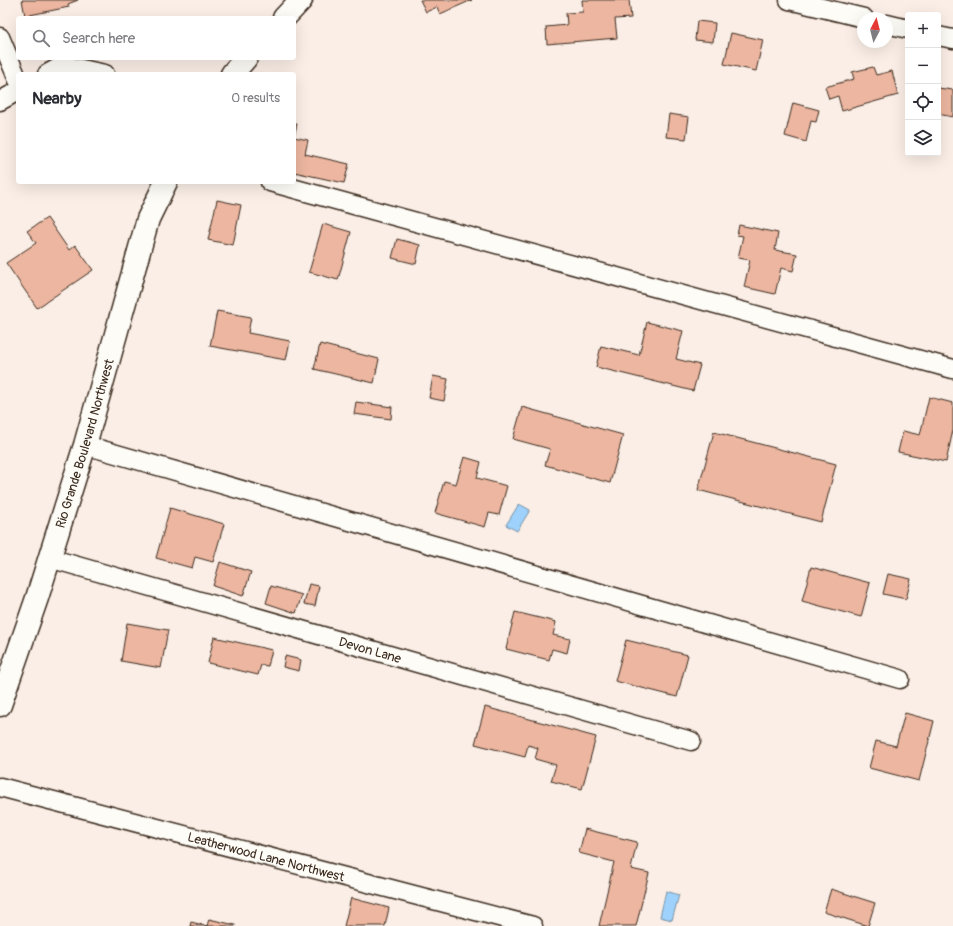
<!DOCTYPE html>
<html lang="en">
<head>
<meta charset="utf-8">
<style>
  body { margin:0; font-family:Pangolin,sans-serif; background:#f7f7f7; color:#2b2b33 }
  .controls { position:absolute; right:12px; top:12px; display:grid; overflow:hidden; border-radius:4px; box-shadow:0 4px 16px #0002 }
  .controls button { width:36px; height:36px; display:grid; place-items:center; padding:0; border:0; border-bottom:1px solid #e1e1e2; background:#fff; color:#2b2b33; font:20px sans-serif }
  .compass { position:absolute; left:857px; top:12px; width:36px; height:36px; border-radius:50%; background:#fff; box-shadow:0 4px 16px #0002; rotate:7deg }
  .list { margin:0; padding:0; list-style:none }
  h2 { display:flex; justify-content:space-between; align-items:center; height:52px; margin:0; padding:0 16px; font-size:17px }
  h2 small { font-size:13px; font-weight:400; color:#7c7c81 }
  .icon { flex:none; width:22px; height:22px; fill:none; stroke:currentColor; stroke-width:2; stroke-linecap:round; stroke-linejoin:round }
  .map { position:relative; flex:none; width:953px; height:926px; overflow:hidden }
  .search { position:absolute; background:#fff; box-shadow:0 4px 16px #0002; left:16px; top:16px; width:280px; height:44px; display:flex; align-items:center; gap:10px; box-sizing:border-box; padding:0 14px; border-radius:4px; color:#7c7c81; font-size:15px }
  .panel { position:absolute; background:#fff; box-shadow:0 4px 16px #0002; left:16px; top:72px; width:280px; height:112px; border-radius:4px }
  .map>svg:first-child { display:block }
</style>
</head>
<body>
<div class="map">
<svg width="953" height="926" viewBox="0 0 953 926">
  <rect width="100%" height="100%" fill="#faeee6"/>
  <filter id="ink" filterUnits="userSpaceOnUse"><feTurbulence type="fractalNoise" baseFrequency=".025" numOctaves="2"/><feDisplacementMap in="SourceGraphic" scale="8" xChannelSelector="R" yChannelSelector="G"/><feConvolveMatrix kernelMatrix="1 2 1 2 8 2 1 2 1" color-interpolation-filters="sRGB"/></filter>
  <g filter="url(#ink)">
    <g fill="#9ed2fc" stroke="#768fa3">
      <polygon points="519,504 530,510 517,531 506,525"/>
      <polygon points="666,891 679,895 672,920 660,917"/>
    </g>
    <g fill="#ecb6a0" stroke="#3b2a1e">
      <polygon points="22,0 78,0 68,4 69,7 25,16"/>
      <polygon points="420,0 472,0 440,14 437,7 426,12"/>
      <polygon points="582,0 629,0 631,18 615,19 617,38 547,44 546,27 567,25 566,13 583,12"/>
      <polygon points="697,21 715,23 713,42 695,40"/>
      <polygon points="731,33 763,40 756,71 724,64"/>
      <polygon points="873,67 876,75 892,71 898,95 842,111 838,96 829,99 825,87 854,79 852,72"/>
      <polygon points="938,88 953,90 953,117 938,114"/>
      <polygon points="793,103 819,110 816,122 811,121 806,142 785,136"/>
      <polygon points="669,114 689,117 686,139 666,137"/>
      <polygon points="294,124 297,124 294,137 308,140 305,154 349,164 344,183 294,172"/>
      <polygon points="217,200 241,205 233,245 208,240"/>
      <polygon points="47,218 69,250 75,245 93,270 37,308 6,263 36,243 27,231"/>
      <polygon points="323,224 351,232 338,280 309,272"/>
      <polygon points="739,225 778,233 775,250 797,254 793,271 781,268 775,294 744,287 750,260 738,258 743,236 737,235"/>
      <polygon points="397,239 420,245 416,264 392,258"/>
      <polygon points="217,311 251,317 248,333 290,341 286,360 210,346"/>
      <polygon points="647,322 683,331 676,359 700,365 693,391 596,367 601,346 639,355"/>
      <polygon points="320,344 379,359 374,383 314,369"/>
      <polygon points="433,376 448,379 444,401 429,398"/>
      <polygon points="929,397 953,403 953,430 946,462 898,452 903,431 920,435"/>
      <polygon points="356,402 392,407 391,419 354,414"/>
      <polygon points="522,407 623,435 610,483 545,465 550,449 513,439"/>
      <polygon points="714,432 836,464 821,522 698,490"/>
      <polygon points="464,457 481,462 477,478 507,486 499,515 489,513 485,527 435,513 444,481 456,484"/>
      <polygon points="170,508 224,524 213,562 195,557 192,568 156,558"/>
      <polygon points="220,562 251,572 243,596 213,586"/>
      <polygon points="811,567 870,583 861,617 802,601"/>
      <polygon points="888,574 911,579 906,599 883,594"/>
      <polygon points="309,584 319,586 315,606 304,604"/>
      <polygon points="271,586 302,595 296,613 266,603"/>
      <polygon points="515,612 556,622 553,635 570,639 567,653 552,649 549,660 506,649"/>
      <polygon points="127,623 168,630 161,668 121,661"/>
      <polygon points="214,637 272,650 268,666 261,665 258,675 208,663"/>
      <polygon points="626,640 688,655 677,697 615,681"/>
      <polygon points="285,656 301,660 299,671 283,667"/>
      <polygon points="485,707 596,737 582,789 551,781 556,765 535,759 538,748 528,745 525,757 475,744"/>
      <polygon points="905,713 934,721 919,781 869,768 876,741 896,746"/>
      <polygon points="585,829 637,842 631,869 649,873 636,926 599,926 614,862 579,853"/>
      <polygon points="831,889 875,903 868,926 824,912"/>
      <polygon points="351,898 389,908 385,926 344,926"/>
      <polygon points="209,919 235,925 235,926 190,926 191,922 207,926"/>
    </g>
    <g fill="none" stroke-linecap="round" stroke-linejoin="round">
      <defs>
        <g id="minor">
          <polyline points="789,0 864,18"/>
          <polyline points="887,24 908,29"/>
          <polyline points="938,36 953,39"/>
          <polyline points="0,37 18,80"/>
          <polyline points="47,74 63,65 105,74"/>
          <polyline points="0,101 18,91"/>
          <polyline points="270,182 953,369"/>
          <polyline points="85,445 900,679"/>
          <path id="s1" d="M 49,558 L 691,741"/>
          <path id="s2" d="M 0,787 L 533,926"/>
        </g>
        <g id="tertiary">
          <polyline points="284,18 301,0"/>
          <polyline points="232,74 246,58"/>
          <path id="s3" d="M 0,705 L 37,598 L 85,445 L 148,219 L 166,182"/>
        </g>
      </defs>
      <use href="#minor" stroke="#3b2a1e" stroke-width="21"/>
      <use href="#tertiary" stroke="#3b2a1e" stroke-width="25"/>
      <use href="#minor" stroke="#fdfcf7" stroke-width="18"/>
      <use href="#tertiary" stroke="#fdfcf7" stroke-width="22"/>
    </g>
  </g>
  <g text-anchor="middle" stroke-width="3" stroke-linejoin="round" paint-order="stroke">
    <g font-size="13" fill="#3b2a1e" stroke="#fdfcf7">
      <text dy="5" stroke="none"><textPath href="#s3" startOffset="275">Rio Grande Boulevard Northwest</textPath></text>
      <text dy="5" stroke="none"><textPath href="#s1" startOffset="334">Devon Lane</textPath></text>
      <text dy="5" stroke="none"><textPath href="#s2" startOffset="275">Leatherwood Lane Northwest</textPath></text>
    </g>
  </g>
</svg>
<div class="controls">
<button>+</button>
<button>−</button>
<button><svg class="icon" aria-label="locate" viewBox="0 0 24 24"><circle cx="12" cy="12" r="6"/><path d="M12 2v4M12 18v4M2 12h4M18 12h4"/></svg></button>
<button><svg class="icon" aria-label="layers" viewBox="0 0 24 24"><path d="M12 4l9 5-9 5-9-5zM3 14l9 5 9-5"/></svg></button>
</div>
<svg class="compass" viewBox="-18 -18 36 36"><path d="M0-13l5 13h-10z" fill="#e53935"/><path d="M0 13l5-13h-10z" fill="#7c7c81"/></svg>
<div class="search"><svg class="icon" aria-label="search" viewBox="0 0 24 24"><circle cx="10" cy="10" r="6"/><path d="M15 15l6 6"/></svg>Search here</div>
<section class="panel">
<h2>Nearby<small>0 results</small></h2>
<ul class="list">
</ul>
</section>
</div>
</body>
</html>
